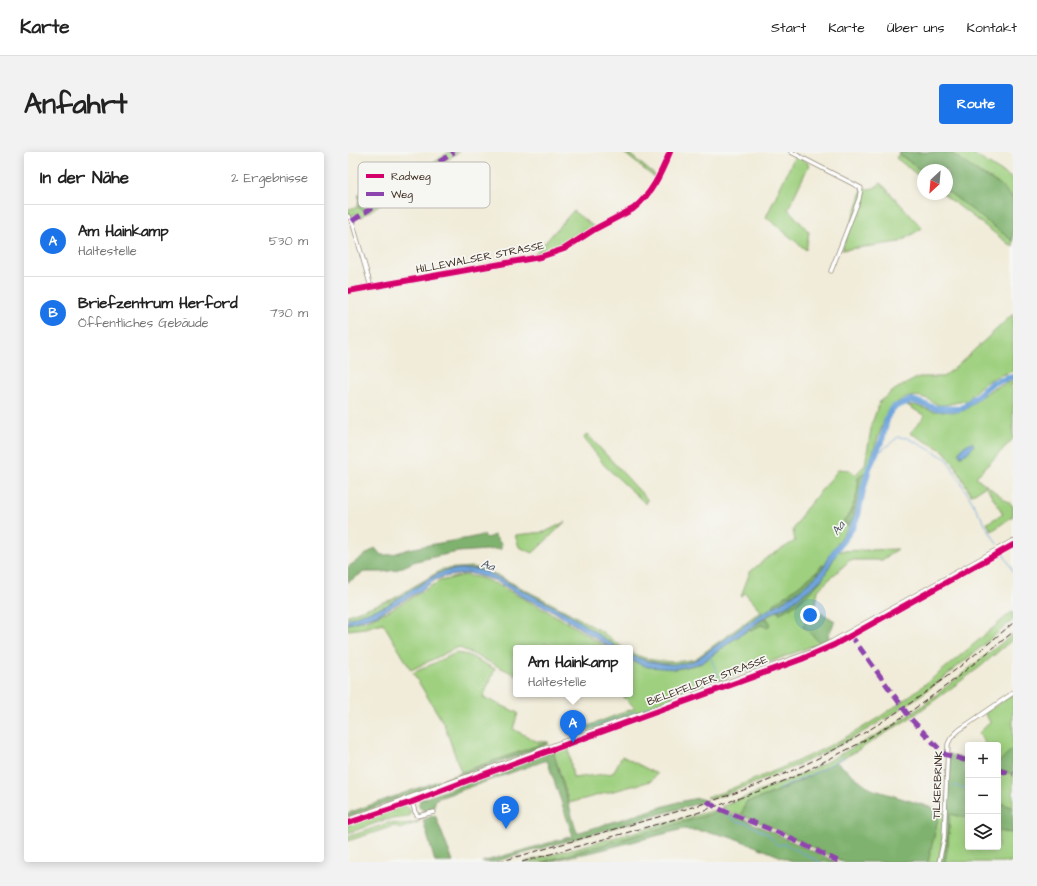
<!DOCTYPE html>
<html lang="de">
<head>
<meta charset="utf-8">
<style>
  body { margin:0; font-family:"Architects Daughter",sans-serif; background:#f2f2f2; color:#222 }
  .controls { position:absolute; right:12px; bottom:12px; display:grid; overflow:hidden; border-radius:4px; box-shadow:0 2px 10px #0003 }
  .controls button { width:36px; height:36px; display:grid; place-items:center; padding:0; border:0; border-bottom:1px solid #e0e0e0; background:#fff; color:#222; font:20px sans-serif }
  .compass { position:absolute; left:569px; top:12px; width:36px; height:36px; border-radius:50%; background:#fff; box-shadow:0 2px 10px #0003; rotate:206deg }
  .you { position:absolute; left:462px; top:463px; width:14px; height:14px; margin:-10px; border:3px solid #fff; border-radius:50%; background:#1a73e8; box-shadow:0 0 0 6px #1a73e833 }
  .badge { display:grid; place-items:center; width:26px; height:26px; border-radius:50%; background:#1a73e8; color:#fff; font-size:13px; font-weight:700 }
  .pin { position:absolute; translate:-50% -33px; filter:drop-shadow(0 1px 2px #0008) }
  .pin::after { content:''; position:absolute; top:21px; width:14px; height:12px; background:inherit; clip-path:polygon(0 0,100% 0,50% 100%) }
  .popup { position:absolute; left:165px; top:493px; width:120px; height:52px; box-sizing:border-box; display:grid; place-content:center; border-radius:4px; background:#fff; filter:drop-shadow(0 1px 3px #0005); font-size:13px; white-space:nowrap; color:#767676 }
  .popup b { font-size:15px; color:#222 }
  .popup::after { content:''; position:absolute; left:50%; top:100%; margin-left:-8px; border:8px solid transparent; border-top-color:#fff }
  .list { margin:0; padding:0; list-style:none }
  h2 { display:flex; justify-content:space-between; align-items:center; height:52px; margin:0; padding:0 16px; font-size:17px }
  h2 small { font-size:13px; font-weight:400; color:#767676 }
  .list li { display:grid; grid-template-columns:26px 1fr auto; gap:12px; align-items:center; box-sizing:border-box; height:72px; padding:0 16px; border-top:1px solid #e0e0e0 }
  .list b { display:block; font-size:15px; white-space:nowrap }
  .list p { margin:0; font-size:13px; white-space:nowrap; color:#767676 }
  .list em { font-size:13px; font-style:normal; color:#767676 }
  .icon { flex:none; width:22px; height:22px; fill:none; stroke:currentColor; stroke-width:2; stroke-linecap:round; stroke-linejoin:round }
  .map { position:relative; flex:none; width:665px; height:710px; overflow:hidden; border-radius:4px }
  header { display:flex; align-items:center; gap:24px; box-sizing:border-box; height:56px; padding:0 20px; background:#fff; border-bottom:1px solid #e0e0e0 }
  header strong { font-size:19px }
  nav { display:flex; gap:22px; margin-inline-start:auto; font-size:14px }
  .intro { display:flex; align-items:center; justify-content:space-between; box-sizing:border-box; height:96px; padding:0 24px }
  h1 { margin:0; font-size:28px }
  .button { padding:10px 18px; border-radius:4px; background:#1a73e8; color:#fff; font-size:14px; font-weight:700 }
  main { display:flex; gap:24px; padding:0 24px }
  aside { flex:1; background:#fff; border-radius:4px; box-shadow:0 2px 10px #0003 }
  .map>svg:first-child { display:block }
</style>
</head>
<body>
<header>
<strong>Karte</strong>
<nav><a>Start</a><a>Karte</a><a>Über uns</a><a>Kontakt</a></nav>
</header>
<div class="intro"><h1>Anfahrt</h1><a class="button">Route</a></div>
<main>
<aside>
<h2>In der Nähe<small>2 Ergebnisse</small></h2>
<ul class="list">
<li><span class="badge">A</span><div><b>Am Hainkamp</b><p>Haltestelle</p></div><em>530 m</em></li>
<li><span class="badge">B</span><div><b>Briefzentrum Herford</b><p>Öffentliches Gebäude</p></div><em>730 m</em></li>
</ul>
</aside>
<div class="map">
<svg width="665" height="710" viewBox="0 0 665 710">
  <rect width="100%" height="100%" fill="#f6f6f2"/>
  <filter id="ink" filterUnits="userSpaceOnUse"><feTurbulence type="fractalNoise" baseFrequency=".025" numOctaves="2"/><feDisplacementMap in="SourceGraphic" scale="8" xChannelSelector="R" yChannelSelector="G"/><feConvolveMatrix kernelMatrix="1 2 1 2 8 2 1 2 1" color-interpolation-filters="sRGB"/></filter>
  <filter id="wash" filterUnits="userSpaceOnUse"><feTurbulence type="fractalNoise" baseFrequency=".012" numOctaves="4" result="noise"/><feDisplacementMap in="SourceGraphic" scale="16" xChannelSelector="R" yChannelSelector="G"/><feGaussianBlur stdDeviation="0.9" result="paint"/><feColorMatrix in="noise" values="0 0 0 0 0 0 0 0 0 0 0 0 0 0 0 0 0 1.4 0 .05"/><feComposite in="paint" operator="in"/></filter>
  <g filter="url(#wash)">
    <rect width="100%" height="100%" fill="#f1ecd9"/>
    <g fill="#9fd07f" stroke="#6d7d4e" fill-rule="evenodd">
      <polygon points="101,0 111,0 13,65 7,62 2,65 0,62 0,57 10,55 17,59"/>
      <polygon points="275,0 279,0 308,24 307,26"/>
      <polygon points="602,0 622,0 665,27 665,47 653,33 631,21"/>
      <polygon points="551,2 575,20 575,27 548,6"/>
      <polygon points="447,4 459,10 461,13 440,57 461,80 458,98 418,65"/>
      <polygon points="533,31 574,76 552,90 494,98 512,46 514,38 526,36"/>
      <polygon points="599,39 665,89 665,95 595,42 599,42"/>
      <polygon points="225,59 245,74 208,97 186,103"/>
      <path d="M 665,162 L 665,219 C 642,227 635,229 619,249 C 613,249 596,254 591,253 C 586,252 582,247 577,246 C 561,241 549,249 539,260 L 518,320 L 510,326 C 513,342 502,357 497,372 L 501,374 L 484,399 L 477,413 L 474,414 L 469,420 L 425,453 L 426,455 C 405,466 386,482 367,495 C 359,500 351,508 343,510 C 326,516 298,510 282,503 L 282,500 C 301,510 326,512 347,507 L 413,459 L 397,441 L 393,444 L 402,420 L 417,407 L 447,389 L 445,378 L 456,359 L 487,322 L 490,317 L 502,318 L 507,323 L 517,313 L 524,271 L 532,249 L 548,237 L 571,225 L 595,225 L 608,215 Z"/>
      <path d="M 665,229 L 665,233 L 662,234 L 665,238 L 665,287 L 628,325 L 665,354 L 665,364 L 644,379 L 639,371 L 655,362 L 638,334 L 623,343 L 608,315 L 596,299 L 562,281 L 577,264 L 559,253 L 566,253 L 585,259 L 610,260 L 617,258 L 645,236 ZM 622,291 L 619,301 L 612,304 L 611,302 L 612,298 Z"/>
      <polygon points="239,282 299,347 298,352 257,314 236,286"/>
      <polygon points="217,370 185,401 171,395 167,383 197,380"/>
      <polygon points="550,397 534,408 502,408 470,438 467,457 455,474 472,491 253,574 228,583 220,582 287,556 273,542 282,542 282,508 328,517 343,514 354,511 386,487 400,478 403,479 413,473 422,471 418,465 429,459 432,461 454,447 468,434 490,399"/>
      <polygon points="124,415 139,418 220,460 254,480 275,496 270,496 220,462 153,427 127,417 96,419 84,425 38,454 0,467 0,463 45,447 95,417"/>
      <polygon points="117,423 133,426 148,432 212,466 260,496 207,496 197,491 194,496 168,496 168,523 110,495 63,518 35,471 17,476 0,478 0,472 15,468 15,470 42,458 92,429"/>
      <path d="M 665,459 L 665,468 C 630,497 596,528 558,553 C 498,594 432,623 364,647 L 359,645 L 373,641 C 421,621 469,603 514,576 C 568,544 617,499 665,459 Z"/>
      <polygon points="665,482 665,487 632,515 565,564 507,600 438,635 410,647 399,650 393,663 384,661 373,655 443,627 469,615 543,575 574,554"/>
      <polygon points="108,501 120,503 147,517 135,545 170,561 165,577 188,589 200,590 113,620 96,572 65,521"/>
      <polygon points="665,542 665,596 650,611 650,593 636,593 637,591 631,581 642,570 637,561"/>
      <polygon points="220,593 225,626 265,621 274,604 309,622 303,629 221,651 205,599"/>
      <polygon points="650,618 665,622 665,656 650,650"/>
      <polygon points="57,653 62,658 62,662 60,665 37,668 0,681 0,672"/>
      <polygon points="367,658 374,659 194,710 177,710"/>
      <polygon points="592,658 596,659 595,687 590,710 580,710"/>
      <polygon points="602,662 620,666 620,695 650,695 650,679 665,681 665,710 597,710 600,692"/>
      <polygon points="72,669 52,677 46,674 0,689 0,685 40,671 59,672"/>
    </g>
    <g fill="#7fb26e" stroke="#5d6e46">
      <polygon points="552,0 602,0 631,21 653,33 665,47 665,89 599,39 599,18 575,18 575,20 551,2"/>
      <polygon points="11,42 24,55 17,60 10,55"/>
      <path d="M 518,320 L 505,367 L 501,374 L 495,369 C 505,363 512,337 510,326 Z"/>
      <path d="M 136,383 L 139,386 L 146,383 L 153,392 L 153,397 L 110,400 L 90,404 L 68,409 L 48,418 L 34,420 L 16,420 L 0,430 L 0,415 L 27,396 L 33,403 C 45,404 55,398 66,396 C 89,391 113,388 136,383 Z"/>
      <path d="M 474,413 L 477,413 C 466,431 443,443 426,455 L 425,453 L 469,420 Z"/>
      <path d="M 475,426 C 463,441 449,453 432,461 L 429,459 L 442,452 Z"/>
      <polygon points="467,457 487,469 481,482 480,489 473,492 455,474"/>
      <polygon points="418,465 422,471 420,476 413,473 403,479 400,478"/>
      <polygon points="200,590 201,591 198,594 0,665 0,661"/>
      <polygon points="665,596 665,622 650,618 650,611"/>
      <polygon points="205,599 229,681 330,650 350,646 358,649 146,710 134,710 225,684 199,608 88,647 85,656 76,659 71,655 71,651 72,648"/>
      <polygon points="600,602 620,608 620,666 602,662 600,692 597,710 593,710 598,688"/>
      <path d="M 488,610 L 523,637 L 592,658 L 580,710 L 495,710 L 429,678 L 393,663 L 398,650 C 430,642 459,625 488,610 Z"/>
      <polygon points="650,650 665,656 665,681 650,679"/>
      <path d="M 374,659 C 383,663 392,665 400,669 C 430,682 459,697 489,710 L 446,710 L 389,687 L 362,680 L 335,677 L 245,700 L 224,704 L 201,710 L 194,710 Z"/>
      <polygon points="87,663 105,710 87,710 75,668"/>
    </g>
    <g fill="#6fa5dd" stroke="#55687e">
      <path d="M 624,290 L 626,293 C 623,298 618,303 612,304 L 611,300 L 616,294 Z"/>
      <path d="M 489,396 L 490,399 L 475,426 L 462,437 L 442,452 L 417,465 L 400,478 L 386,487 L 354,511 L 328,517 L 300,515 L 282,508 L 282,503 C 301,511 330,517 349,507 L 416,460 C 430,454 464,431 473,419 C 479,411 480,401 489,396 Z"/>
      <polygon points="112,417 127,417 139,420 153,427 220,462 270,496 263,496 205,459 177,446 146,428 121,421 95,425 87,428 72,439 29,463 0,472 0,467 38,454 84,425 96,419"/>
    </g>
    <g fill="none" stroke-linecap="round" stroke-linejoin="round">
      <g stroke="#6fa5dd" stroke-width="1">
        <polyline points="529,299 533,299 550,285 560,286 599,307 649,392"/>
        <polyline points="655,401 665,419"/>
        <polyline points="362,504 371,525"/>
        <polyline points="295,557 373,529"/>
        <polyline points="238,577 288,559"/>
        <polyline points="603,633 620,637"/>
        <polyline points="429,638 473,618 496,605"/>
        <polyline points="379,663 390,670 398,671 421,683 429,693 437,692 472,710"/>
      </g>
      <polyline stroke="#6fa5dd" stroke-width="6" points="485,402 505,375 510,363 515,338 521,316 534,288 540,263 546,255 564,248 587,256 611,257 616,255 644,231 665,225"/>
    </g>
  </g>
  <g filter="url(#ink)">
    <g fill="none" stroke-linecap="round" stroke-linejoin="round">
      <defs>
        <g id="minor">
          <polyline points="443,0 513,36 511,47 483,119"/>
          <polyline points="0,64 4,69 23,135"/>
          <path d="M 0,139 L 192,105 L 216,97 L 247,77 L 285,57 C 304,42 313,21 322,0"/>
          <polyline points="63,646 67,660 70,664 86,660"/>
          <polyline points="591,710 596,687 600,592 603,586 611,578 665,541"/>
        </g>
        <polyline id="major" points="0,668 461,501 484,490 665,389"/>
      </defs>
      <use href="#minor" stroke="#968b7c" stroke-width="5"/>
      <use href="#major" stroke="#968b7c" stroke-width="6"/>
      <use href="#minor" stroke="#fff" stroke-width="3.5"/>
      <use href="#major" stroke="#fff" stroke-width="4.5"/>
      <g stroke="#3b2a1e" stroke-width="1" stroke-dasharray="6 3" stroke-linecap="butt">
        <path d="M 151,710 C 195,697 240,685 285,672 C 351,654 418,634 480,601 C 549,565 606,521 665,471"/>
        <polyline points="174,710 349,661 417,637 450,623 514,590 559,562 602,531 665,480"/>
      </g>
      <g stroke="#8e44ad" stroke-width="5" stroke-dasharray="10 5" stroke-linecap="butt">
        <polyline points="4,69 106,0"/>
        <polyline points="502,482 563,567 596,602 620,609"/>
        <polyline points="650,618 665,622"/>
        <polyline points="359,649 369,656 429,680 492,710"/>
      </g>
      <defs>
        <g id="cycleway">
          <path d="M 0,139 L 192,105 L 216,97 L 247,77 L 285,57 C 304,42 313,21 322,0"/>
          <polyline points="0,671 64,650 126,626 454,507 486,493 665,393"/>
        </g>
      </defs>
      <use href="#cycleway" stroke="#f6f6f2" stroke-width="8"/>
      <use href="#cycleway" stroke="#d6006c" stroke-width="6"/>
    </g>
  </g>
  <g text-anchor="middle" stroke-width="3.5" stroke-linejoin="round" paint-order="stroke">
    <g font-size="11" fill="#3b2a1e" stroke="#f6f6f2">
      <text transform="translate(132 105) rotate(-11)" y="4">HILLEWALSER STRASSE</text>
      <text transform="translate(359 528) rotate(-20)" y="4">BIELEFELDER STRASSE</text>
      <text transform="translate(589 633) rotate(-88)" y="4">TILKERBRINK</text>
    </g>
    <g font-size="12" font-style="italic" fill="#4d5561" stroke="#f6f6f2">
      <text transform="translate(490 376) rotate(-54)" y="4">Aa</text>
      <text transform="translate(140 413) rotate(17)" y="4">Aa</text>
    </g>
  </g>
  <rect x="10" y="10" width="132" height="46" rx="6" fill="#f6f6f2" stroke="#beb9b2" stroke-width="1"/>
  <rect x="18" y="22" width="18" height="4" fill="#d6006c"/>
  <rect x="18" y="40" width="18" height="4" fill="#8e44ad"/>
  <g font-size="11" fill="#3b2a1e">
    <text x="43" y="28">Radweg</text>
    <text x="43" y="46">Weg</text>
  </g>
</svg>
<div class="controls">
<button>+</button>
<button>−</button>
<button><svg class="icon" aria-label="layers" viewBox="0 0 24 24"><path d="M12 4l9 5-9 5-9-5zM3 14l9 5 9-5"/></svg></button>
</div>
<svg class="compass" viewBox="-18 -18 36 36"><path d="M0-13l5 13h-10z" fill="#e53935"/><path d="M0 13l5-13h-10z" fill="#767676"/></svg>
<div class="you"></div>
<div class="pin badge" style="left:225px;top:591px">A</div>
<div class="popup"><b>Am Hainkamp</b>Haltestelle</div>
<div class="pin badge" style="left:158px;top:677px">B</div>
</div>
</main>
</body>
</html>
